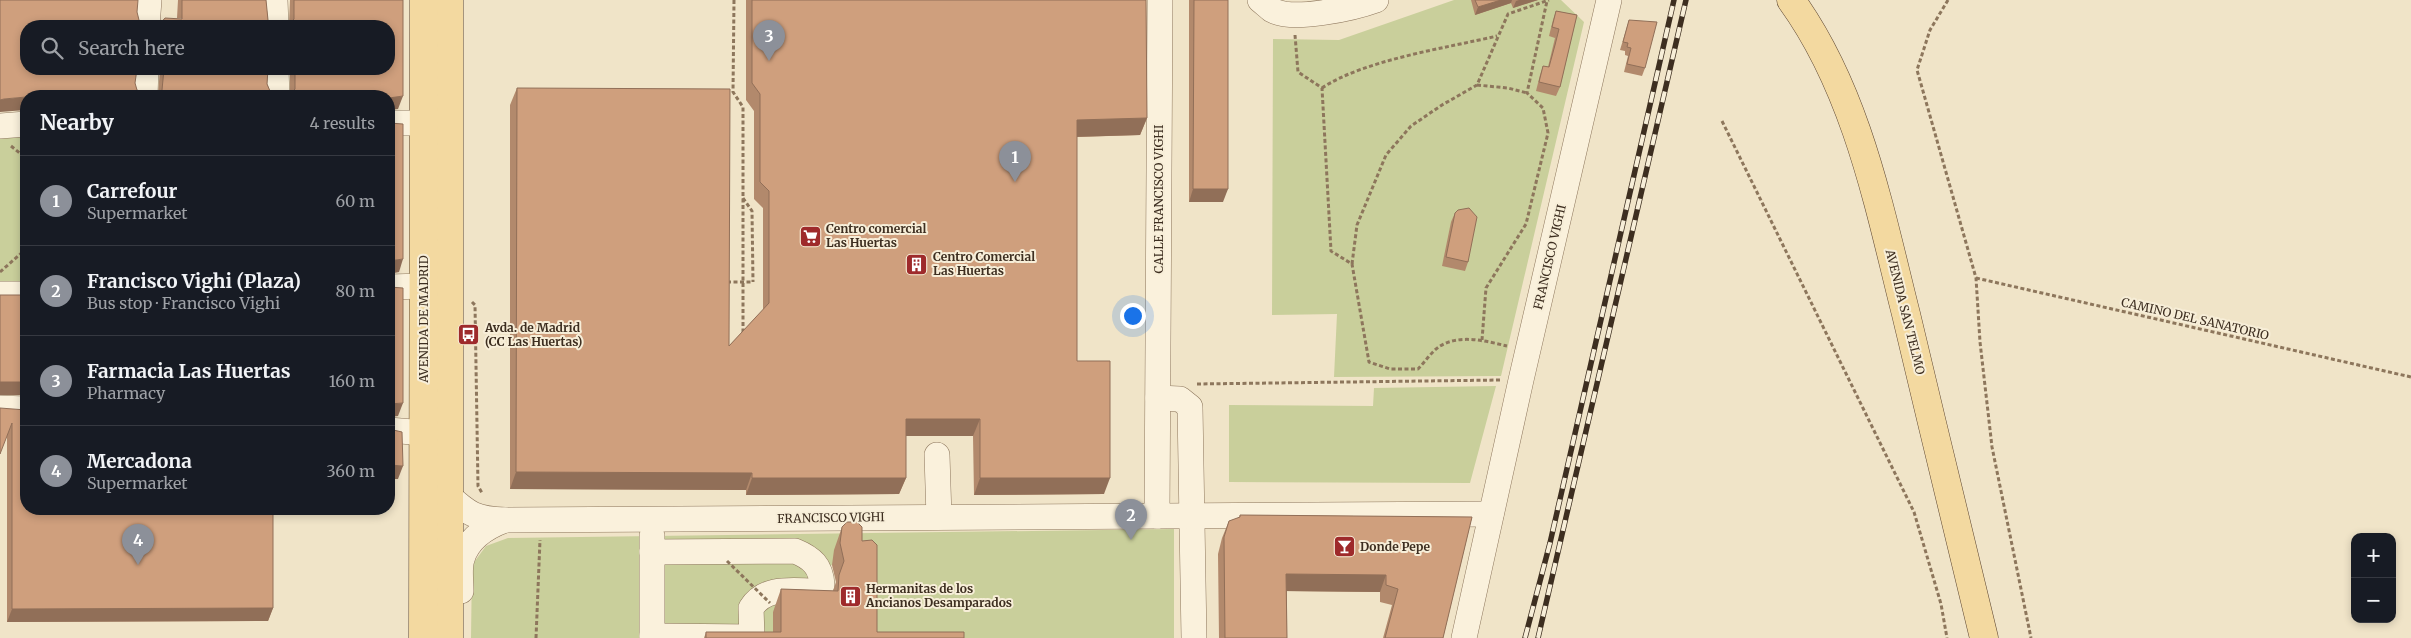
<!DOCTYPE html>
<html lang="en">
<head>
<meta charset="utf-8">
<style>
  body { margin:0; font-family:Merriweather,serif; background:#20242c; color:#f1f3f6 }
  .controls { position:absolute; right:15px; bottom:15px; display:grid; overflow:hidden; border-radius:10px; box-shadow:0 2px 8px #0003 }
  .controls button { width:45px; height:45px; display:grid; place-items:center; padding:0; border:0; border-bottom:1px solid #363941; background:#171b24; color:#f1f3f6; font:25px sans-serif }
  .you { position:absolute; left:1132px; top:315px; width:18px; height:18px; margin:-12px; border:4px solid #fff; border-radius:50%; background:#1a73e8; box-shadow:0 0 0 8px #1a73e833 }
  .badge { display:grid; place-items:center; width:32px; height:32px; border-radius:50%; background:#8c9099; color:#fff; font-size:16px; font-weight:700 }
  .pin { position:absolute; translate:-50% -41px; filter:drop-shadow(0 1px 2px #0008) }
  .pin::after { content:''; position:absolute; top:26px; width:18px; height:15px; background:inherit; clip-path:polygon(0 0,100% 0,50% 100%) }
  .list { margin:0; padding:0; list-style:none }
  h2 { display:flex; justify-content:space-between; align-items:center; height:65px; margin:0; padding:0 20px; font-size:21px }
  h2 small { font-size:16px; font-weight:400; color:#9ea1a6 }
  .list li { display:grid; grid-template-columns:32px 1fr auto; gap:15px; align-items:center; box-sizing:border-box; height:90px; padding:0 20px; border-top:1px solid #363941 }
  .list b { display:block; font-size:19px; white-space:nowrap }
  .list p { margin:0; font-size:16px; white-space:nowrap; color:#9ea1a6 }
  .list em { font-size:16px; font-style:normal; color:#9ea1a6 }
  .icon { flex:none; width:28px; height:28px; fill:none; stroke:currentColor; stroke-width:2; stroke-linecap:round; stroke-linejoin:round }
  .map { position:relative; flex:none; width:2411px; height:638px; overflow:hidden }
  .search { position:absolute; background:#171b24; box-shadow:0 2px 8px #0003; left:20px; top:20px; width:375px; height:55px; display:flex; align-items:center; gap:12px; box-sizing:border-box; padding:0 18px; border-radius:20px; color:#9ea1a6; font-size:19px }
  .panel { position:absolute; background:#171b24; box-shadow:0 2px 8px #0003; left:20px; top:90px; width:375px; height:425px; border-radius:20px }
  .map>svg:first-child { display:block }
</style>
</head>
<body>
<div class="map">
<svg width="2411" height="638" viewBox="0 0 2411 638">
  <rect width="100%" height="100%" fill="#f0e4c8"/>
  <g fill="#c9cf9b">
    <polygon points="1454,0 1561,0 1584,22 1501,376 1334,377 1337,314 1272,315 1273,39 1339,40"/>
    <polygon points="26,124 26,294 0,294 0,126"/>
    <polygon points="1496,386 1470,483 1229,482 1229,405 1373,406 1374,388"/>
    <polygon points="1174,529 1174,638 869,638 834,563 773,612 773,638 471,638 472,565 486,546 508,538"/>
  </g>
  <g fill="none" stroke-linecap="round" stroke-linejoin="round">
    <defs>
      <g id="minor">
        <polyline points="275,0 276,26"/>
        <path d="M 1260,0 C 1264,3 1268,7 1272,10 C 1293,22 1354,8 1376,0"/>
        <polyline points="147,26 149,0"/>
        <polyline points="276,69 277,96"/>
        <polyline points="145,96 146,69"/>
        <polyline points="389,123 424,123"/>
        <polyline points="0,126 26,124"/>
        <polyline points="389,287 424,286"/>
        <polyline points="0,294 26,294"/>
        <polyline points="1158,398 1180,399 1190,407 1194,638"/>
        <polyline points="0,408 26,409"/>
        <polyline points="389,430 424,433"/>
        <polyline points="937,455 939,517"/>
        <path d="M 448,495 C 468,514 476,519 505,520 L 1491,514"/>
        <polyline points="1157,516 1160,0"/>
        <path d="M 461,591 C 461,581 459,568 462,559 C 468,538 486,527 505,520"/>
        <path d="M 652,636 L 752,637 L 751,608 C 766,585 793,591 817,591 L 822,585 C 821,566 812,558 795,551 L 652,552"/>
        <polyline points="652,638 652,536"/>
        <polyline points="1464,638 1521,380 1609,0"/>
      </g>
      <g id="major">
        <polyline points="449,0 449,638"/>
        <path d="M 1791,0 C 1857,91 1879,207 1906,314 C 1932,422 1957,530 1984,638"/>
        <polyline points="423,638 424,0"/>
      </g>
    </defs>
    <use href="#minor" stroke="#8d765c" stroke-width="26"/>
    <use href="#major" stroke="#5b4430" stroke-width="29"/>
    <g stroke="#8d765c" stroke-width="3" stroke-dasharray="4 2.5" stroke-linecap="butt">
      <polyline points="734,0 733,92 743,107 743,335"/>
      <polyline points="1948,0 1930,30 1917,70 1976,278 1980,342 1992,447 2031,638"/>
      <path d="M 1295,35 L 1298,72 L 1322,88 L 1331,251 L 1352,264 L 1369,362 L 1390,369 L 1418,369 C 1425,362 1432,351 1440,346 C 1460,334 1486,341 1507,346"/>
      <polyline points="1477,85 1508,88 1527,93"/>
      <path d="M 1322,88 C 1364,60 1446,48 1497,36"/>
      <polyline points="1722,121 1914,512 1941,604 1947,638"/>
      <polyline points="11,146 26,158"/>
      <polyline points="743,198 752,211 753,282"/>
      <polyline points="1352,264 1357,225 1386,155 1411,126 1442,105 1477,85 1508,14 1549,0"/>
      <polyline points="0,272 26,249"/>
      <polyline points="1976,278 2411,377"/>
      <polyline points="472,302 475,305 478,486 482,493"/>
      <polyline points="1482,340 1486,288 1526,224 1548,133 1543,108 1527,93 1547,1"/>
      <polyline points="1197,384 1500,380"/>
      <polyline points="536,638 540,540"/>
    </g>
    <use href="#minor" stroke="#faf1dc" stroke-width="25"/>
    <use href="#major" stroke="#f3d9a0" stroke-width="28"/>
    <defs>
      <g id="rail">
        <polyline points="1525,638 1550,543 1674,0"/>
        <polyline points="1538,638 1686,0"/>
      </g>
    </defs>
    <use href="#rail" stroke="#3d2e20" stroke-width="5.5"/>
    <use href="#rail" stroke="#f7eed8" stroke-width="4" stroke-dasharray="11" stroke-linecap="butt"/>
    <g stroke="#8d765c" stroke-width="3" stroke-dasharray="4 2.5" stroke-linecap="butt">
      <polyline points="727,282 753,282"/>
      <polyline points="727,561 770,603"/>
    </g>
  </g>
  <g fill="#b2896c">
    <polygon points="178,0 266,0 268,20 274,26 177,18"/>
    <polygon points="290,0 403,0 398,109 157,96 158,94 160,69 268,69 267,84 270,91 275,96 289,96 290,94 290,69 389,69 289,25"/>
    <polygon points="746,0 1146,0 1147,118 1140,135 1077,137 1077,361 1104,494 974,495 973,436 906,436 906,478 899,494 746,495 746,490 510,489 510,105 517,88 729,346 763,310 763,208 754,199 754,111 746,100"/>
    <polygon points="1189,0 1228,0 1223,202 1189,202"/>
    <polygon points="1471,0 1538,0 1513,8 1511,3 1475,15"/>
    <polygon points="1556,11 1577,15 1560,87 1556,96 1536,91 1540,75 1543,66 1548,67 1555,38 1549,36 1553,20"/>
    <polygon points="1629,20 1645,68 1642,76 1624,72 1628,56 1625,55 1625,51 1620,50"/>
    <polygon points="1455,213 1468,262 1465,271 1442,266 1451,222"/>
    <polygon points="0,408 273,608 268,621 7,622 7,436"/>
    <polygon points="1240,515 1472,517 1443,638 1383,638 1392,605 1380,602 1380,592 1287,591 1287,638 1219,638 1218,554 1222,538 1229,521 1239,518"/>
    <polygon points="842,527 862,541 877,632 964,638 704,638 706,632 773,632 773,612 781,589 833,591 836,582 832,565 834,550"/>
  </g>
  <g fill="#916f58">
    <polygon points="1501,0 1512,0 1511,3 1475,15 1478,7"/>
    <polygon points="1519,0 1538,0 1513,8 1516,1"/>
    <polygon points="403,96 398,109 389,110 389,98"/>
    <polygon points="26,97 26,106 25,110 0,112 0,100 4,99"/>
    <polygon points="1147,118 1140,135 1071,137 1077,120"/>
    <polygon points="1193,189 1228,189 1223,202 1189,202"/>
    <polygon points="403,259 399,272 389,274 389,261"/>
    <rect x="0" y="382" width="26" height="13"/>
    <polygon points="403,403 398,416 389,417 389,404"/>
    <polygon points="906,419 980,419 973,436 900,436"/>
    <polygon points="389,465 403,466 398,479 389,479"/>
    <polygon points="516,472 752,473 746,490 510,489"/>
    <polygon points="752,478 906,478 899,494 746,495"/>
    <polygon points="980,478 1110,478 1104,494 974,495"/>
    <polygon points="1286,574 1386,575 1380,592 1280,591"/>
    <polygon points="273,608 268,621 7,622 12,609"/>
  </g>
  <g fill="#cf9f7d" stroke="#916f58">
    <polygon points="0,0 138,0 137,12 139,20 144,25 147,26 26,26 26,69 137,69 135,83 137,90 147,96 26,96 26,97 4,99 0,100"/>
    <polygon points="182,0 266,0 268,20 274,26 276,26 156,26 158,26 165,18 182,19"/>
    <polygon points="294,0 403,0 403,96 389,98 389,96 154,96 157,96 162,90 164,69 268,69 267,84 270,91 275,96 289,96 295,89 295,69 389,69 389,26 285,26 289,25 294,19"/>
    <polygon points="752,0 1146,0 1147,118 1077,120 1077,361 1110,361 1110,478 980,478 980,419 906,419 906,478 752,478 752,473 516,472 517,88 730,89 729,346 769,303 769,191 760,182 760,94 752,83"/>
    <polygon points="1194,0 1228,0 1228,189 1193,189"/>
    <polygon points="1475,0 1501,0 1478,7"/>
    <polygon points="1556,11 1577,15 1560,87 1539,82 1543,66 1549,67 1555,45 1559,29 1552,27"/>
    <polygon points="1629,20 1657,22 1645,68 1627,64 1631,48 1627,47 1628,43 1623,42"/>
    <polygon points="389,123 403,124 403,259 389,261"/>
    <polygon points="1469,208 1477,217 1468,262 1446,257 1455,213 1458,210"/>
    <polygon points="389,287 403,288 403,403 389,404"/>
    <rect x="0" y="295" width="26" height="87"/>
    <polygon points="0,408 26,410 26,509 273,509 273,608 12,609 12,423 0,454"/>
    <polygon points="389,429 402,432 403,466 389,465"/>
    <polygon points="1240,515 1472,517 1443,638 1385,638 1398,589 1386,585 1386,575 1286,574 1287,638 1225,638 1224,537 1229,521 1240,517"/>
    <polygon points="847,522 857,522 862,527 862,541 872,540 877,545 877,632 964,632 964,638 706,638 706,632 781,632 781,589 838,591 839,575 844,561 840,543 842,527"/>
  </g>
  <defs>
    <symbol id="supermarket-square" viewBox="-11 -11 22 22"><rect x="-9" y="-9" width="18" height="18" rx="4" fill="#9e2a2b" stroke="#f7eed8"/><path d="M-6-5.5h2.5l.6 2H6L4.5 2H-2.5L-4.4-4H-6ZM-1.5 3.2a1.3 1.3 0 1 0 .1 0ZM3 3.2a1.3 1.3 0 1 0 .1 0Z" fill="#fff"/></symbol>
    <symbol id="building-square" viewBox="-11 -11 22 22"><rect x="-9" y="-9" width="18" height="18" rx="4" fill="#9e2a2b" stroke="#f7eed8"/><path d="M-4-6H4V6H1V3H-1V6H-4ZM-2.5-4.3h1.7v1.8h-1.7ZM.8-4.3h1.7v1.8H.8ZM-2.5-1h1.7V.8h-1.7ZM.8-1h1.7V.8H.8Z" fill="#fff"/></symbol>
    <symbol id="bus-square" viewBox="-11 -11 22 22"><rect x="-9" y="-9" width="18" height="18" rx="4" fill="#9e2a2b" stroke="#f7eed8"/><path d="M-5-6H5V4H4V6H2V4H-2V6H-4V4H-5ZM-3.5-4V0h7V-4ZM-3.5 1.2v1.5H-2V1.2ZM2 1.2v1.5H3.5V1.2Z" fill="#fff"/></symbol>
    <symbol id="bar-square" viewBox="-11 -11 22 22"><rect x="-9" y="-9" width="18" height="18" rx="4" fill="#9e2a2b" stroke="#f7eed8"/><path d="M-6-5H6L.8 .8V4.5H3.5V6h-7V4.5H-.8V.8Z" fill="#fff"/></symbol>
  </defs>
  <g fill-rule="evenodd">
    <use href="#supermarket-square" x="798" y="224" width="25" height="25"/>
    <use href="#building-square" x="904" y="252" width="25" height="25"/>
    <use href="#bus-square" x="456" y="322" width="25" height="25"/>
    <use href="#bar-square" x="1332" y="534" width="25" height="25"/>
    <use href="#building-square" x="838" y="584" width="25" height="25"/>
  </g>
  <g text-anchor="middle" stroke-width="4" stroke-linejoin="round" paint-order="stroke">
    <g font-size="12" fill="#3d2e20" stroke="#f7eed8">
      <text transform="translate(1159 199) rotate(-90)" y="4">CALLE FRANCISCO VIGHI</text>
      <text transform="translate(1550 257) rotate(-77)" y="4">FRANCISCO VIGHI</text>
      <text transform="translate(1905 312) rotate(76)" y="4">AVENIDA SAN TELMO</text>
      <text transform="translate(424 319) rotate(-90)" y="4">AVENIDA DE MADRID</text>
      <text transform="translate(2195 319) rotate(13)" y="4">CAMINO DEL SANATORIO</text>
      <text transform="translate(831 518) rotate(-1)" y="4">FRANCISCO VIGHI</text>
    </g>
    <g font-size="12" font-weight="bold" fill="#3d2e20" stroke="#f7eed8" text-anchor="start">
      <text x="826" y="233">Centro comercial<tspan x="826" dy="14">Las Huertas</tspan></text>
      <text x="933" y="261">Centro Comercial<tspan x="933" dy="14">Las Huertas</tspan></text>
      <text x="485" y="332">Avda. de Madrid<tspan x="485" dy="14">(CC Las Huertas)</tspan></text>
      <text x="1360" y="551">Donde Pepe</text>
      <text x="866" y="593">Hermanitas de los<tspan x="866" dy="14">Ancianos Desamparados</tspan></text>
    </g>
  </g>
</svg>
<div class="controls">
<button>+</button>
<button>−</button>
</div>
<div class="you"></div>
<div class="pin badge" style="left:1015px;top:182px">1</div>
<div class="pin badge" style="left:1131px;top:540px">2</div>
<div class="pin badge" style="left:769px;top:61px">3</div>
<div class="pin badge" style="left:138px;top:565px">4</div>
<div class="search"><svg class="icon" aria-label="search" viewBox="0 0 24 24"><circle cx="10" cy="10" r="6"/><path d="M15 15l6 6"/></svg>Search here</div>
<section class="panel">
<h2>Nearby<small>4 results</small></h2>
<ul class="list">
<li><span class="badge">1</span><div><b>Carrefour</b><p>Supermarket</p></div><em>60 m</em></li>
<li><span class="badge">2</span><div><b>Francisco Vighi (Plaza)</b><p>Bus stop · Francisco Vighi</p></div><em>80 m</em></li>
<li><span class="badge">3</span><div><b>Farmacia Las Huertas</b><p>Pharmacy</p></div><em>160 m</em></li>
<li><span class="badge">4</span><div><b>Mercadona</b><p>Supermarket</p></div><em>360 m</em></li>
</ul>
</section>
</div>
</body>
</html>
